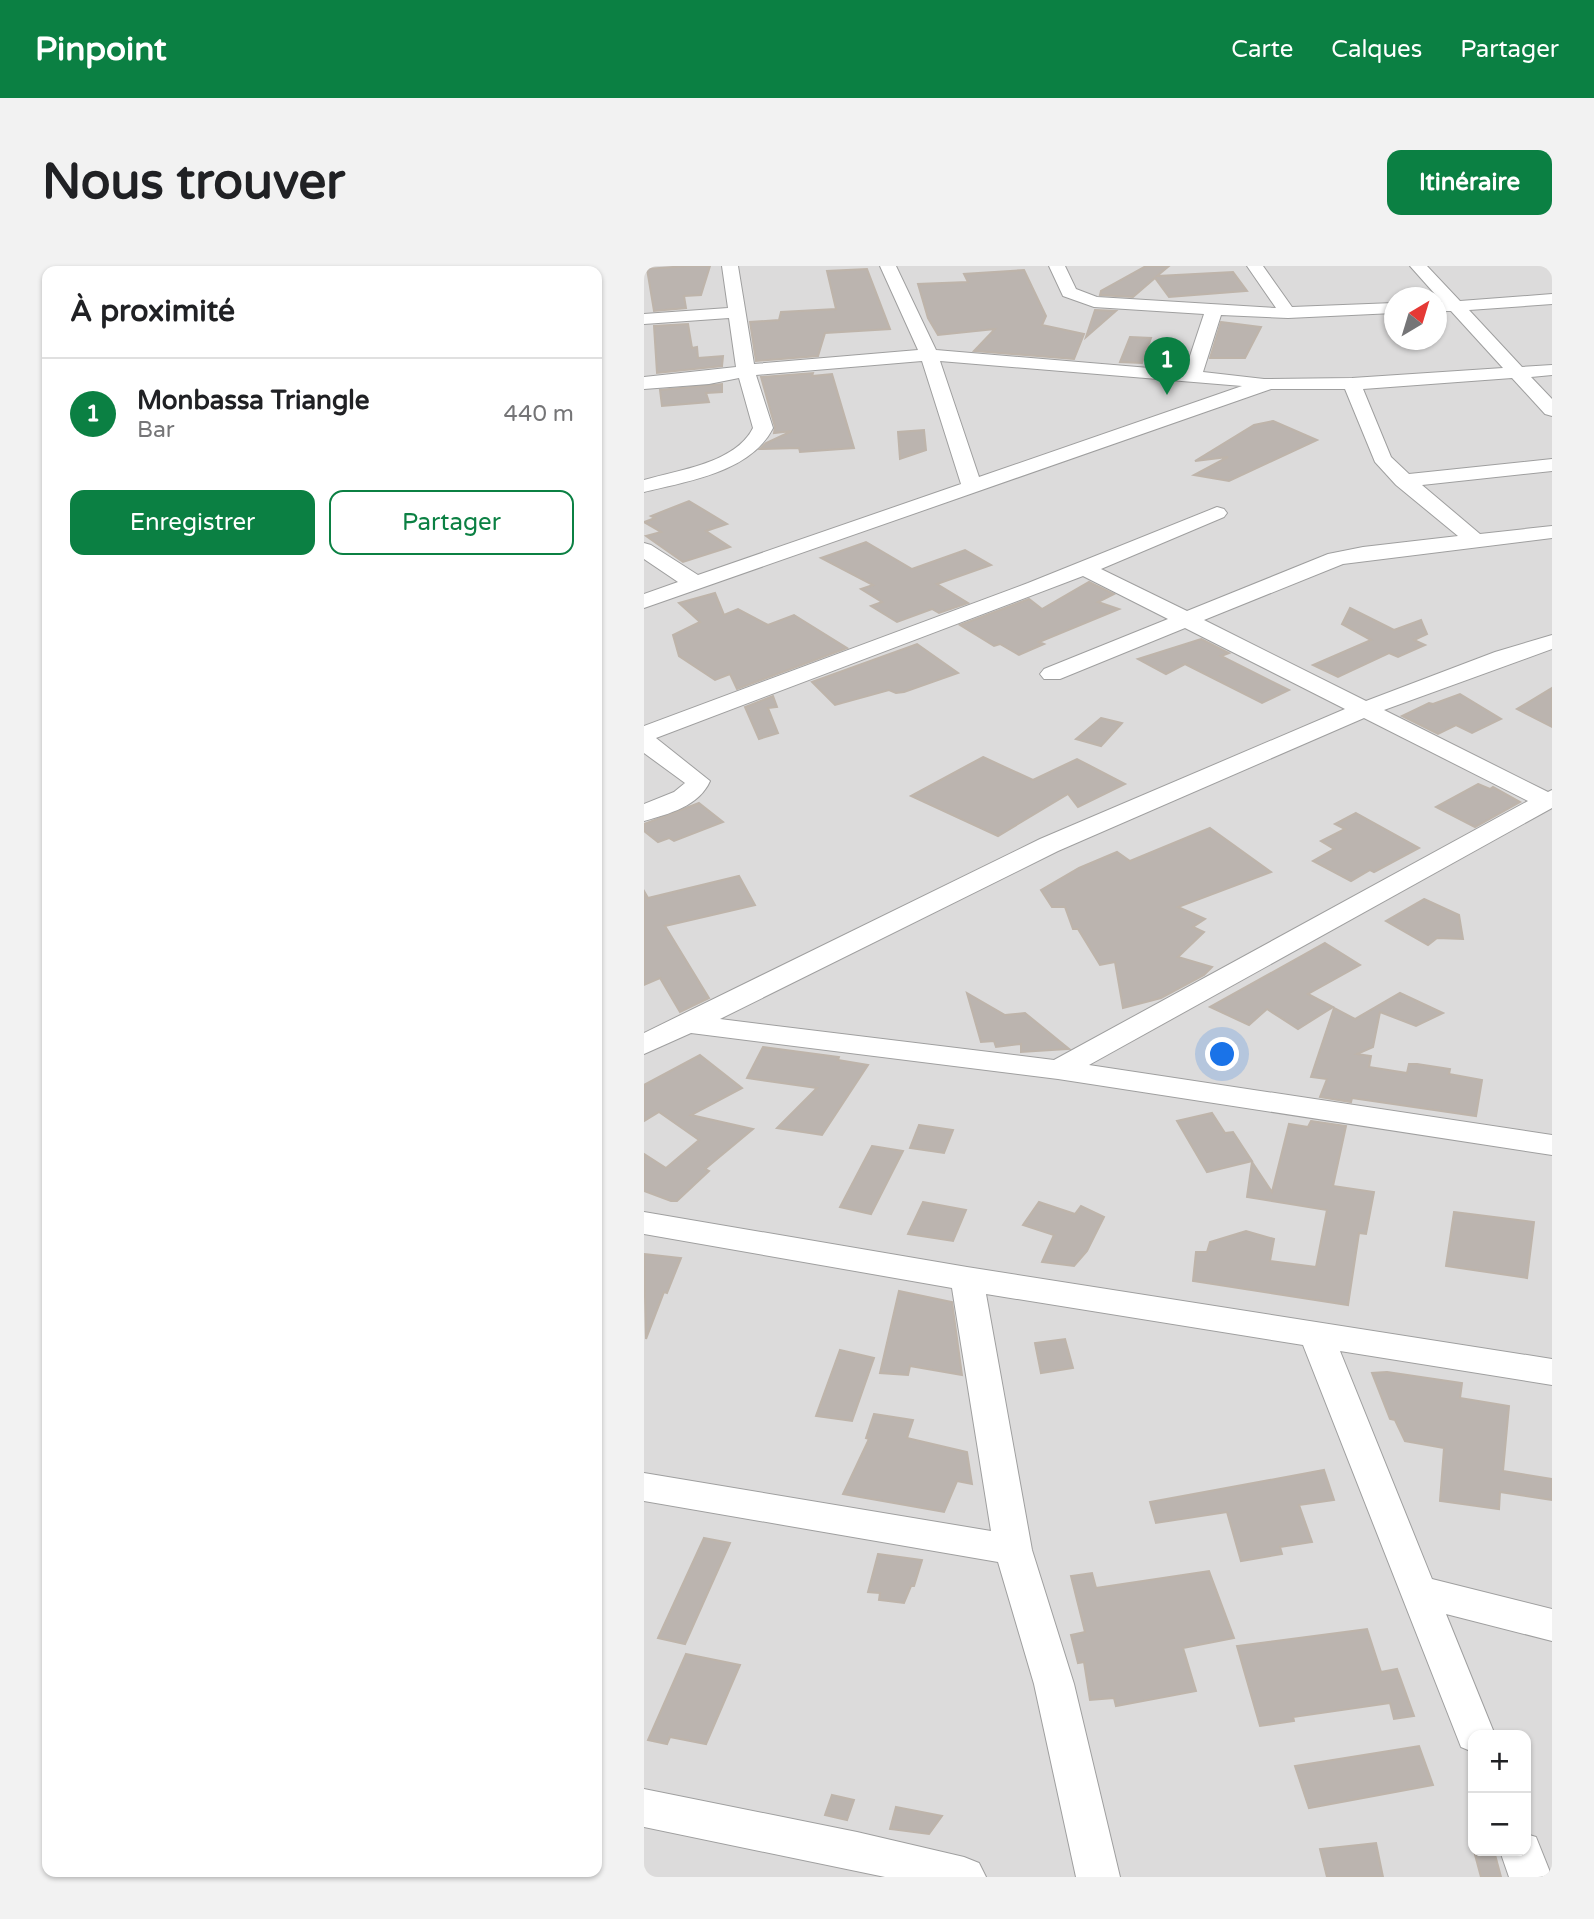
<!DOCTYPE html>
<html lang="fr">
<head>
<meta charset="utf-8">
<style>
  body { margin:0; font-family:"Varela Round",sans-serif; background:#f2f2f2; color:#202124 }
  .controls { position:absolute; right:21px; bottom:21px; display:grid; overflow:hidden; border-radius:14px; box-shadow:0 2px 5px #0004 }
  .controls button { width:63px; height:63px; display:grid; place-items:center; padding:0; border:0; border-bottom:2px solid #e0e0e0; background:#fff; color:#202124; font:35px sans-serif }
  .compass { position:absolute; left:740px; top:21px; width:63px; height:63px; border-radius:50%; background:#fff; box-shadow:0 2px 5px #0004; rotate:38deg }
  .you { position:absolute; left:579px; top:789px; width:24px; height:24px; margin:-18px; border:5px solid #fff; border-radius:50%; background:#1a73e8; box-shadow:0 0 0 10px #1a73e833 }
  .badge { display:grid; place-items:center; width:46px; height:46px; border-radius:50%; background:#0b8043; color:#fff; font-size:23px; font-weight:700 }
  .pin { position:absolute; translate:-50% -58px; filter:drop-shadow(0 2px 4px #0008) }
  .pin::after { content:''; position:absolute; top:37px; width:24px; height:21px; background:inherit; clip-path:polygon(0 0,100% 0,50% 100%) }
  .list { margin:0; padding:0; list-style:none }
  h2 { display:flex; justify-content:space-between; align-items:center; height:91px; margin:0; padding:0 28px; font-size:30px }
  h2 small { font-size:23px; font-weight:400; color:#757577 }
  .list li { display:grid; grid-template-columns:46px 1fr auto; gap:21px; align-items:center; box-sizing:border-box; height:112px; padding:0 28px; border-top:2px solid #e0e0e0 }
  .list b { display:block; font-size:26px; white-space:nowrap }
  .list p { margin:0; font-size:23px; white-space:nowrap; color:#757577 }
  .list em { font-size:23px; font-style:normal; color:#757577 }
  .actions { display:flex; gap:14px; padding:21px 28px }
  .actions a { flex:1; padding:16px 0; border:2px solid #0b8043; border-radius:14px; text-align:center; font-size:24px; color:#0b8043 }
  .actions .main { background:#0b8043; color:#fff }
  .map { position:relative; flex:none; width:908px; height:1611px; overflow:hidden; border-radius:14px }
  header { display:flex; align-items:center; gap:42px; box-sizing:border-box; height:98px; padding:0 35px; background:#0b8043; color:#fff }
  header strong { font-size:33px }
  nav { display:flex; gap:38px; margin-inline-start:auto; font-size:24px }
  .intro { display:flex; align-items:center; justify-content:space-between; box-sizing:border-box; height:168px; padding:0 42px }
  h1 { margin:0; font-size:49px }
  .button { padding:18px 32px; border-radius:14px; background:#0b8043; color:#fff; font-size:24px; font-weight:700 }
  main { display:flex; gap:42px; padding:0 42px }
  aside { flex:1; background:#fff; border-radius:14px; box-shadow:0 2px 5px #0004 }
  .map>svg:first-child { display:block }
</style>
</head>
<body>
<header>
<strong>Pinpoint</strong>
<nav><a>Carte</a><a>Calques</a><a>Partager</a></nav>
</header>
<div class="intro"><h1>Nous trouver</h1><a class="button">Itinéraire</a></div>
<main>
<aside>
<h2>À proximité<small></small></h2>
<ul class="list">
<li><span class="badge">1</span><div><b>Monbassa Triangle</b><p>Bar</p></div><em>440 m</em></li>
</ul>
<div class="actions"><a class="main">Enregistrer</a><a>Partager</a></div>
</aside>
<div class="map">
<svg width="908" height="1611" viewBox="0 0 908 1611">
  <rect width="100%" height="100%" fill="#eeece6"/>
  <path fill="#dcdbdb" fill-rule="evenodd" d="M 0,0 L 908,0 L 908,1611 L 0,1611 ZM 750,32 L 792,32 L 792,74 L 750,74 ZM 829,1469 L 882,1469 L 882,1585 L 829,1585 Z"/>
  <g fill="#bbb4af" stroke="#beb4aa" stroke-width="2">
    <polygon points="42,0 66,0 57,29 40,30 42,42 10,45 3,3"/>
    <polygon points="502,0 525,0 513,10 589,6 603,25 525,31 511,12 489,31 456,29 457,25"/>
    <polygon points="223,3 246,63 181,67 174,90 112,95 106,56 135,54 137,46 192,43 183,5"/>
    <polygon points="380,4 402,50 398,59 440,68 430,93 330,85 351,63 294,69 284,52 274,18 324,16 320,8"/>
    <polygon points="451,44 472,45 442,71"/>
    <polygon points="577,56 617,61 601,92 566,92"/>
    <polygon points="44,58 48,82 53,81 54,92 79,90 78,100 13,107 10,60"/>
    <polygon points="486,71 507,72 498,97 476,96"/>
    <polygon points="169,107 168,110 188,108 210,182 156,186 155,182 116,183 122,177 148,165 130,167 131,161 117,111"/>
    <polygon points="78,118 78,126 62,127 65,136 18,140 16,124"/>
    <polygon points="629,155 673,174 585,215 550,209 584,191 551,195 610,159"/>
    <polygon points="280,164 282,184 256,193 254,166"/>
    <polygon points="45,235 83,258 62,265 86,281 39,296 2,270 17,266 0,256 11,252 7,250"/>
    <polygon points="222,276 268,303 321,284 347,299 293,318 324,337 295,347 288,343 253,356 227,340 238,336 217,323 229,319 177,292"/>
    <polygon points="445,316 470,328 454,336 475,343 395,376 400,378 375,389 356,378 350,380 316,359 385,333 398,343"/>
    <polygon points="71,327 80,349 94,343 124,359 150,349 203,382 93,423 86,408 71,414 35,390 29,369 56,356 35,337"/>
    <polygon points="706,342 750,364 777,354 783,368 770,374 781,379 754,391 745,387 694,411 669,399 727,374 698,358"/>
    <polygon points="557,373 585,387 577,390 645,424 618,437 541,398 522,408 494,393"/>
    <polygon points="273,378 314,407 260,426 252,427 245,424 191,439 168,416"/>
    <polygon points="908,422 908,461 873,443"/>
    <polygon points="816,428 857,453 828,467 812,459 794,468 758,450 785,437 789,438"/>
    <polygon points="129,430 133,441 124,442 134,467 115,473 101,441"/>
    <polygon points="457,452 478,457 457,480 432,473"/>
    <polygon points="339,491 389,514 433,493 481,518 434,541 424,528 354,570 267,530"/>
    <polygon points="834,518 846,523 849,521 876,536 831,561 792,541"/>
    <polygon points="55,537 79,556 30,575 25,572 14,576 0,565 0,558"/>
    <polygon points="712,547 775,582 730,606 726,604 707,615 669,595 690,583 677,575 701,563 691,558"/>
    <polygon points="566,562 627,606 534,641 561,653 549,661 560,666 534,691 568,701 560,709 517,732 479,742 471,696 456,699 434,663 429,663 421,641 408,641 397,624 435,602 473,586 486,595"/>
    <polygon points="95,610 111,639 21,660 65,732 36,746 16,712 0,719 0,625 4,632"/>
    <polygon points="780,633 815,649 819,673 793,672 784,679 742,655"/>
    <polygon points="681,677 716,699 664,728 689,741 654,763 623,743 605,759 566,741"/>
    <polygon points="323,727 361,749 381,747 425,783 377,786 377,778 352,781 350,775 337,776"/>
    <polygon points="756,727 799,747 772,760 736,746 729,781 713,788 727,790 725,801 763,807 765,798 773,798 806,803 805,808 838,814 832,850 708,832 707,836 676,831 683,813 667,811 690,742 711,753"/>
    <polygon points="119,781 195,791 194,794 224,799 178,869 133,862 173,822 103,812"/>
    <polygon points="56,789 98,822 47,849 109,863 61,903 65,905 33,935 27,935 0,925 0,888 22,902 55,874 15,846 0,855 0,819"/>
    <polygon points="568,847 581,867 589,866 608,895 563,906 533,855"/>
    <polygon points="667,855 702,860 689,920 730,926 722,968 715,967 704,1039 549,1015 552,986 563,986 566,976 602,965 630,973 626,995 672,1001 683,944 603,931 608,896 628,926 645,858 664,861"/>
    <polygon points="275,859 309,864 300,887 266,882"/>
    <polygon points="228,880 259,885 227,948 196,941"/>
    <polygon points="279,936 322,944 309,975 264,968"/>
    <polygon points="395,936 431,948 437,940 460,951 443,985 430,1000 398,996 410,969 379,959"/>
    <polygon points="810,946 890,956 883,1012 802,1000"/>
    <polygon points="0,988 37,992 23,1027 20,1026 2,1073"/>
    <polygon points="255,1025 308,1036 318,1109 266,1100 264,1109 236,1107"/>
    <polygon points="421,1073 429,1102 397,1107 391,1077"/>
    <polygon points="196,1084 230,1092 208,1155 172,1150"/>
    <polygon points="743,1106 818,1117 816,1132 865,1140 859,1205 908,1213 908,1234 856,1226 855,1243 796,1235 800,1182 761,1175 751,1154 746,1153 728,1107"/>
    <polygon points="230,1148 269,1154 263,1172 323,1186 328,1218 313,1215 300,1246 199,1228 225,1173 222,1172"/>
    <polygon points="680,1204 690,1234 655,1239 668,1276 636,1281 638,1288 597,1295 583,1246 512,1257 506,1236"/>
    <polygon points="60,1272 86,1277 41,1378 14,1372"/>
    <polygon points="234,1288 278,1294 270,1320 267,1320 260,1337 235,1334 236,1327 224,1326"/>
    <polygon points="565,1305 590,1372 539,1382 552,1425 472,1440 470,1432 446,1434 440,1396 434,1397 427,1369 441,1366 427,1310 448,1307 452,1322"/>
    <polygon points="723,1363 737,1406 753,1403 770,1450 750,1453 746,1437 649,1451 650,1455 616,1460 593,1380"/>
    <polygon points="42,1388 96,1399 62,1478 26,1471 23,1478 4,1474"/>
    <polygon points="775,1480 789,1519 665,1542 651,1500"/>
    <polygon points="188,1529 210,1534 203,1554 181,1549"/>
    <polygon points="252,1541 298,1550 285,1568 246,1563"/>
    <polygon points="732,1577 739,1611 683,1611 676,1583"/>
    <polygon points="830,1585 850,1585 857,1611 837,1611"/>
  </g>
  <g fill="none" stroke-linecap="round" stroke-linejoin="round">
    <defs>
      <g id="street">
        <path d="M 78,0 L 94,0 L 110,98 L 274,84 L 236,0 L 252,0 L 292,84 L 541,105 L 560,48 L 450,41 L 419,30 L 405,0 L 421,0 L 432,23 L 453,31 L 632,42 L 603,0 L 619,0 L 648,41 L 750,37 L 750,47 L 644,52 L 577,49 L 559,106 L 620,113 L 708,112 L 859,102 L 807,45 L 792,45 L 792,37 L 798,36 L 766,0 L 783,0 L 816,35 L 908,28 L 908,38 L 825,44 L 878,101 L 908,99 L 908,109 L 887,111 L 908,133 L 908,150 L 901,148 L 868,112 L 719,123 L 747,191 L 765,208 L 908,193 L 908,205 L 778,219 L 836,268 L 908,260 L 908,272 L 699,298 L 560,354 L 722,435 L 851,386 L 908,369 L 908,383 L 740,444 L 904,526 L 908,524 L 908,542 L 445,799 L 908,869 L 908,889 L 414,813 L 47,767 L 0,788 L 0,767 L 396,573 L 701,443 L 541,362 L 416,413 L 400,413 L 396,408 L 400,403 L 524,353 L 439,310 L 12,472 L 66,515 C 55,540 25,548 0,555 L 0,538 L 30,526 L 41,517 L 0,487 L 0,460 L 384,317 L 573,241 L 580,243 L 583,247 L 580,251 L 457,303 L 543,345 L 684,288 L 719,281 L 814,270 L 752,219 L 731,196 L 701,123 L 627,123 L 0,342 L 0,328 L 34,316 L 0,293 L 0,277 L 7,279 L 54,309 L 317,218 L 278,95 L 112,109 L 129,162 C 107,206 44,215 0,226 L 0,214 C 34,204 92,197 109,162 L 95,112 L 65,118 L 0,123 L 0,111 L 92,101 L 85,52 L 0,58 L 0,48 L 84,42 ZM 296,95 L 598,120 L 335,211 ZM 720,452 L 884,535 L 410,794 L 76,753 L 414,585 Z"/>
        <polygon points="0,946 323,1001 908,1093 908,1119 696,1085 788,1313 908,1343 908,1375 802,1348 851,1469 829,1469 829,1486 817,1481 659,1079 342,1028 388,1284 430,1418 476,1611 432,1611 390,1418 354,1296 0,1235 0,1207 347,1265 308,1022 0,968"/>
        <polygon points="0,1523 213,1566 320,1591 335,1597 342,1611 241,1611 0,1561"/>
        <polygon points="882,1568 892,1571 908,1611 865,1611 856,1585 882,1585"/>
      </g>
    </defs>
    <use href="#street" stroke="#9f9f9f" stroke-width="2"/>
    <use href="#street" fill="#fff" fill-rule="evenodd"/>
  </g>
</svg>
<div class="controls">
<button>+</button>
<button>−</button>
</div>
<svg class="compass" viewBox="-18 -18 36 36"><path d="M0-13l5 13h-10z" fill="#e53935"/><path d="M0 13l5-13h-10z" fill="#757577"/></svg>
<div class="you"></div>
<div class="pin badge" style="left:523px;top:129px">1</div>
</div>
</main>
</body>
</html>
